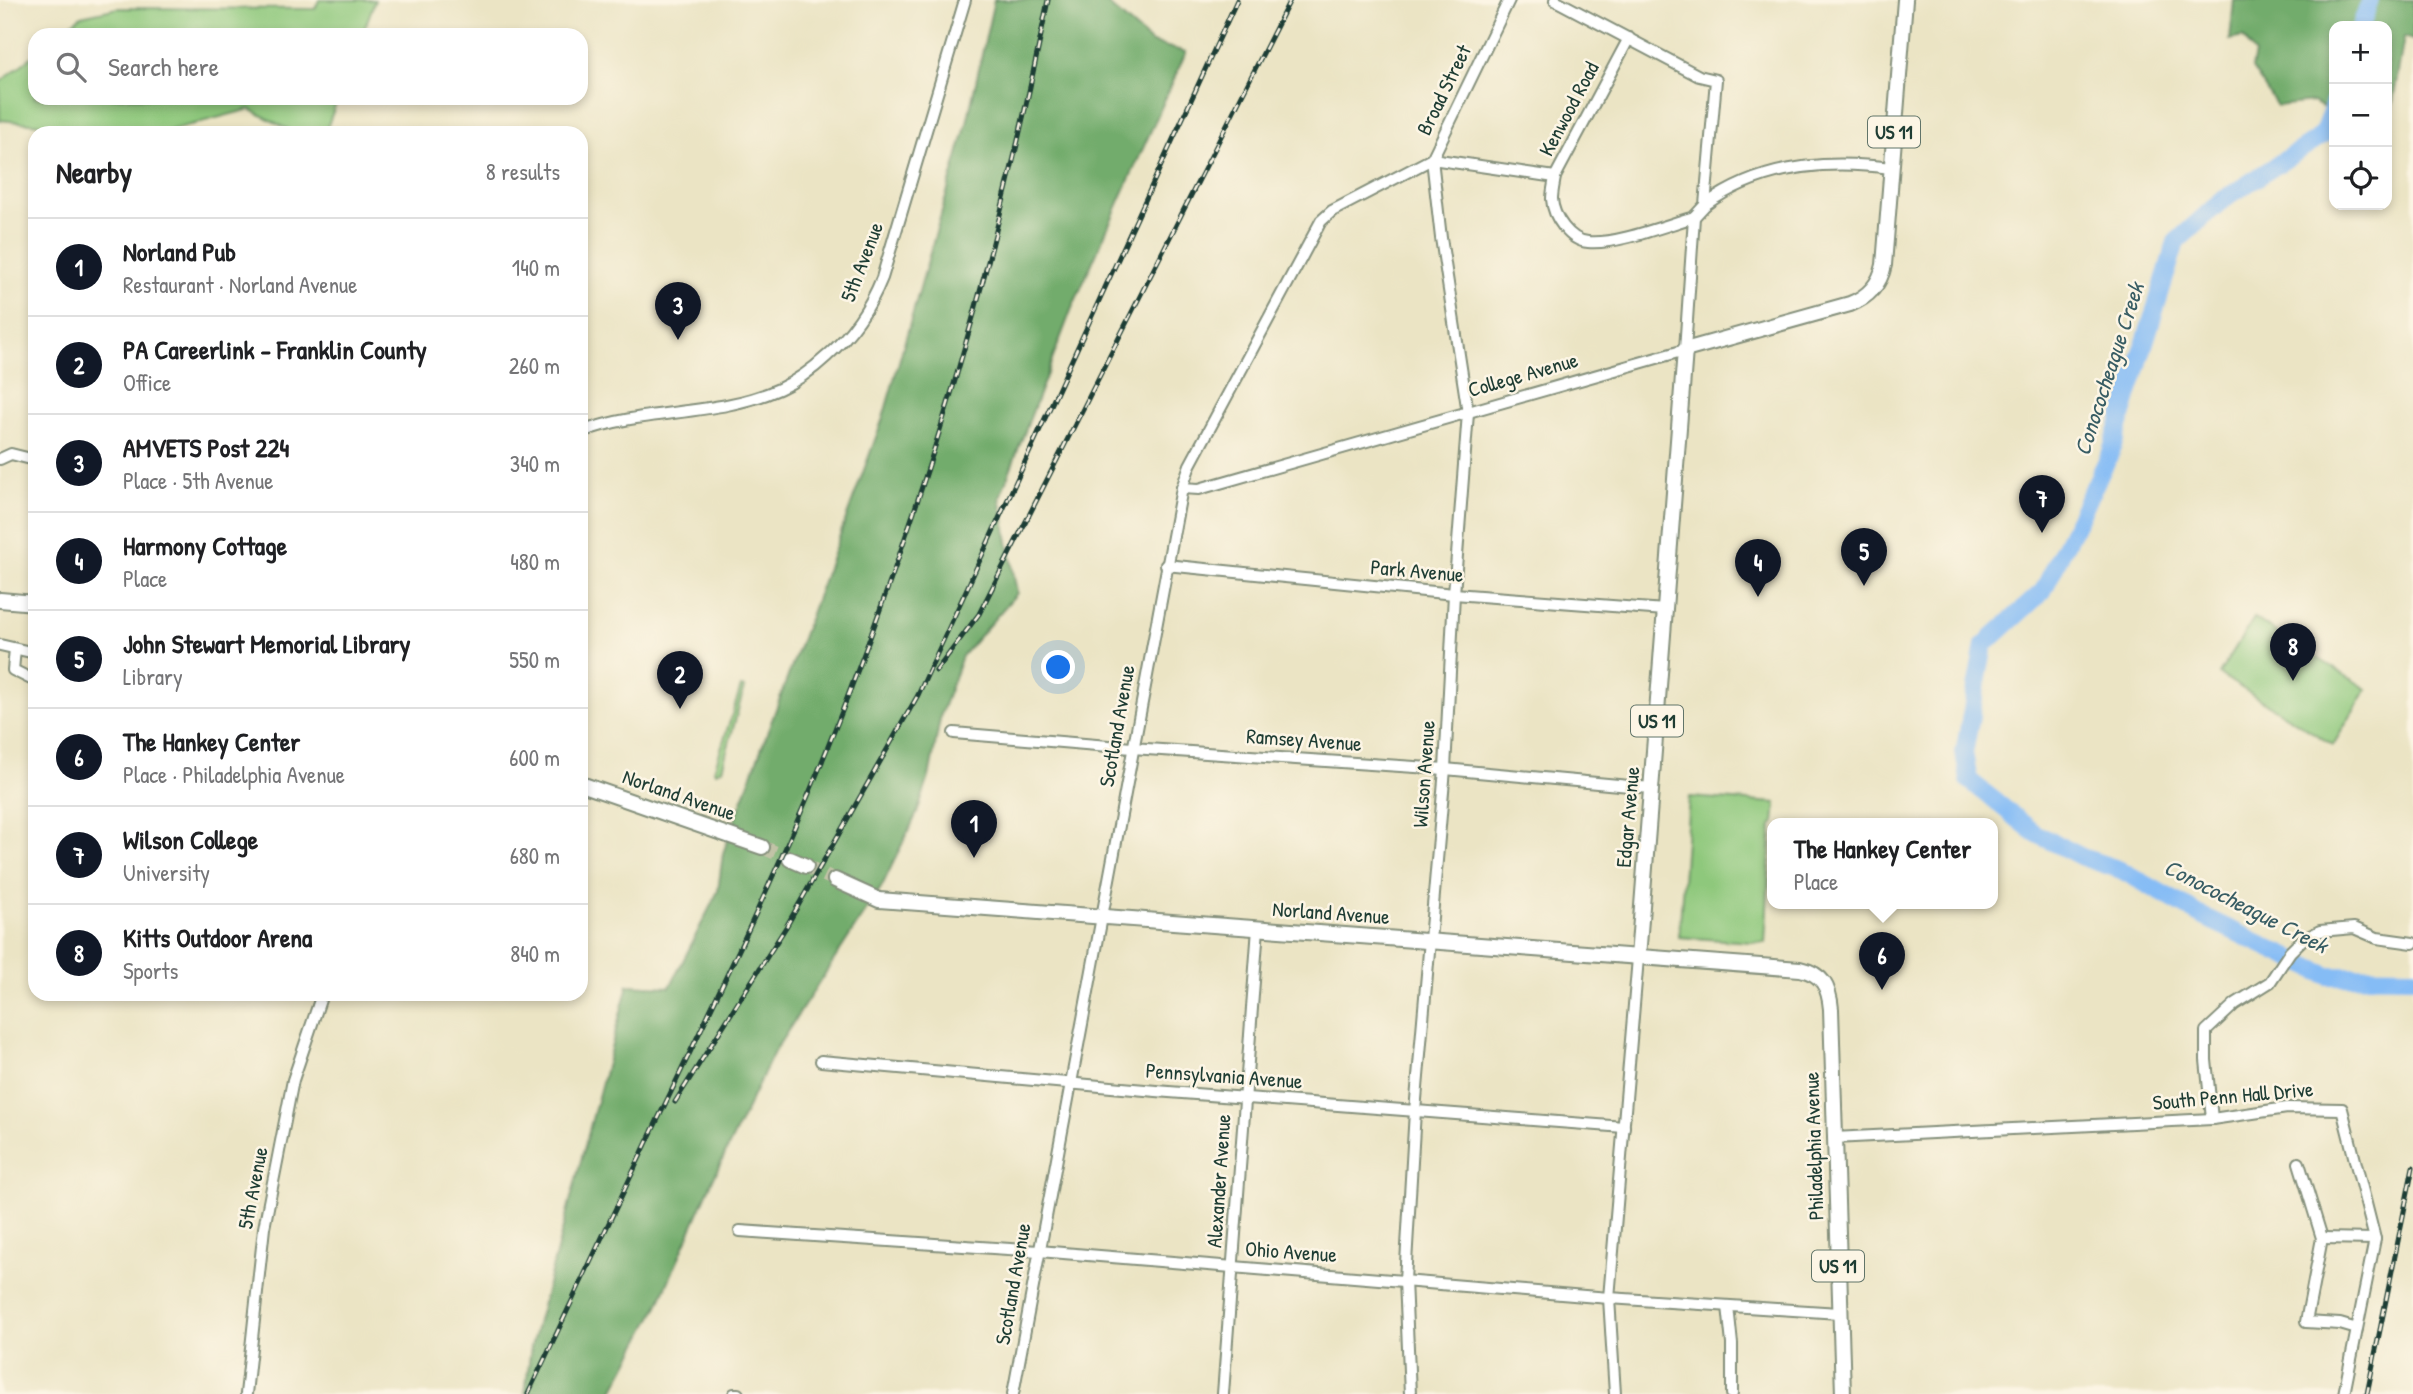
<!DOCTYPE html>
<html lang="en">
<head>
<meta charset="utf-8">
<style>
  body { margin:0; font-family:"Patrick Hand",sans-serif; background:#f2f2f2; color:#202124 }
  .controls { position:absolute; right:21px; top:21px; display:grid; overflow:hidden; border-radius:14px; box-shadow:0 4px 10px #0003 }
  .controls button { width:63px; height:63px; display:grid; place-items:center; padding:0; border:0; border-bottom:2px solid #e0e0e0; background:#fff; color:#202124; font:35px sans-serif }
  .you { position:absolute; left:1059px; top:668px; width:24px; height:24px; margin:-18px; border:5px solid #fff; border-radius:50%; background:#1a73e8; box-shadow:0 0 0 10px #1a73e833 }
  .badge { display:grid; place-items:center; width:46px; height:46px; border-radius:50%; background:#111827; color:#fff; font-size:23px; font-weight:700 }
  .pin { position:absolute; translate:-50% -58px; filter:drop-shadow(0 2px 4px #0008) }
  .pin::after { content:''; position:absolute; top:37px; width:24px; height:21px; background:inherit; clip-path:polygon(0 0,100% 0,50% 100%) }
  .popup { position:absolute; left:1767px; top:818px; width:231px; height:91px; box-sizing:border-box; display:grid; place-content:center; border-radius:14px; background:#fff; filter:drop-shadow(0 2px 5px #0005); font-size:23px; white-space:nowrap; color:#757577 }
  .popup b { font-size:26px; color:#202124 }
  .popup::after { content:''; position:absolute; left:50%; top:100%; margin-left:-14px; border:14px solid transparent; border-top-color:#fff }
  .list { margin:0; padding:0; list-style:none }
  h2 { display:flex; justify-content:space-between; align-items:center; height:91px; margin:0; padding:0 28px; font-size:30px }
  h2 small { font-size:23px; font-weight:400; color:#757577 }
  .list li { display:grid; grid-template-columns:46px 1fr auto; gap:21px; align-items:center; box-sizing:border-box; height:98px; padding:0 28px; border-top:2px solid #e0e0e0 }
  .list b { display:block; font-size:26px; white-space:nowrap }
  .list p { margin:0; font-size:23px; white-space:nowrap; color:#757577 }
  .list em { font-size:23px; font-style:normal; color:#757577 }
  .icon { flex:none; width:38px; height:38px; fill:none; stroke:currentColor; stroke-width:2; stroke-linecap:round; stroke-linejoin:round }
  .map { position:relative; flex:none; width:2413px; height:1394px; overflow:hidden }
  .search { position:absolute; background:#fff; box-shadow:0 4px 10px #0003; left:28px; top:28px; width:560px; height:77px; display:flex; align-items:center; gap:18px; box-sizing:border-box; padding:0 24px; border-radius:21px; color:#757577; font-size:26px }
  .panel { position:absolute; background:#fff; box-shadow:0 4px 10px #0003; left:28px; top:126px; width:560px; height:875px; border-radius:21px }
  .map>svg:first-child { display:block }
</style>
</head>
<body>
<div class="map">
<svg width="2413" height="1394" viewBox="0 0 2413 1394">
  <rect width="100%" height="100%" fill="#fcf5e5"/>
  <filter id="ink" filterUnits="userSpaceOnUse"><feTurbulence type="fractalNoise" baseFrequency=".0143" numOctaves="2"/><feDisplacementMap in="SourceGraphic" scale="14" xChannelSelector="R" yChannelSelector="G"/><feConvolveMatrix kernelMatrix="1 2 1 2 8 2 1 2 1" color-interpolation-filters="sRGB"/></filter>
  <filter id="wash" filterUnits="userSpaceOnUse"><feTurbulence type="fractalNoise" baseFrequency=".00686" numOctaves="4" result="noise"/><feDisplacementMap in="SourceGraphic" scale="28" xChannelSelector="R" yChannelSelector="G"/><feGaussianBlur stdDeviation="1.57" result="paint"/><feColorMatrix in="noise" values="0 0 0 0 0 0 0 0 0 0 0 0 0 0 0 0 0 1.4 0 .05"/><feComposite in="paint" operator="in"/></filter>
  <g filter="url(#wash)">
    <rect width="100%" height="100%" fill="#ebe4c4"/>
    <g fill="#8ec87c" stroke="#568258" stroke-width="2">
      <polygon points="319,0 375,0 362,35 58,35 81,16 118,8 315,9"/>
      <polygon points="35,54 35,98 338,98 325,133 295,133 250,109 160,133 130,133 0,120 0,82"/>
      <polygon points="2254,618 2367,689 2333,745 2219,674"/>
      <polygon points="741,687 744,688 722,769 716,772 714,770"/>
      <polygon points="1689,797 1776,803 1774,824 1772,824 1765,943 1679,937"/>
    </g>
    <g fill="#72ac6c" stroke="#487450" stroke-width="2">
      <polygon points="994,0 1103,0 1152,43 1186,52 1072,308 1000,497 1017,593 962,656 941,714 929,777 917,813 882,886 774,1052 713,1179 657,1308 611,1394 525,1394 531,1347 628,985 670,987 718,891 723,853 883,418 967,123"/>
      <polygon points="2234,0 2413,0 2413,40 2404,37 2389,125 2387,127 2387,26 2334,26 2334,113 2313,102 2277,106 2252,68 2255,54 2243,37 2230,40"/>
    </g>
    <g fill="none" stroke-linecap="round" stroke-linejoin="round">
      <g stroke="#85bcf5" stroke-width="18">
        <polyline points="2361,26 2370,0"/>
        <polyline points="2334,103 2323,135 2221,201 2176,242 2111,452 2043,591 1984,645 1964,753 1969,780 2035,833 2082,857 2121,870 2204,917 2328,976 2413,977"/>
      </g>
    </g>
  </g>
  <g filter="url(#ink)">
    <g fill="none" stroke-linecap="round" stroke-linejoin="round">
      <g stroke="#c2c3a7" stroke-width="14" stroke-dasharray="14 7" stroke-linecap="butt">
        <polyline points="762,847 790,859"/>
        <polyline points="806,866 835,880"/>
      </g>
      <defs>
        <g id="minor">
          <path d="M 1629,38 L 1555,177 C 1554,184 1552,192 1552,199 C 1553,217 1570,241 1588,242 C 1616,245 1666,225 1694,217"/>
          <polyline points="1432,159 1509,0"/>
          <polyline points="1432,159 1555,177"/>
          <path d="M 1705,205 C 1760,165 1826,159 1891,168"/>
          <path d="M 581,432 C 644,408 717,417 779,389 C 797,381 813,369 827,356 C 852,334 870,308 882,278 L 965,0"/>
          <polyline points="0,459 11,454 35,460"/>
          <polyline points="1182,488 1199,489 1685,350 1694,217 1705,205 1716,80 1699,76 1555,0"/>
          <polyline points="1166,565 1454,594 1665,610"/>
          <polyline points="0,645 35,653"/>
          <polyline points="15,649 13,670 35,681"/>
          <polyline points="954,733 1132,748 1445,769 1651,788"/>
          <polyline points="821,1061 1156,1091 1624,1127"/>
          <polyline points="2212,1119 2206,1060 2206,1031 2235,1004 2270,982 2290,952 2302,940 2320,931 2354,928 2377,938 2413,943"/>
          <polyline points="1834,1138 2212,1119 2287,1108 2342,1109 2375,1239 2344,1394"/>
          <polyline points="2299,1163 2322,1238 2306,1322 2340,1324 2357,1329"/>
          <polyline points="740,1231 1039,1251 1609,1298 1839,1313"/>
          <polyline points="2322,1238 2375,1239"/>
          <polyline points="1728,1306 1732,1344 1732,1394"/>
          <polyline points="246,1394 264,1228 293,1080 322,994"/>
          <polyline points="734,1394 738,1394"/>
          <polyline points="1013,1394 1182,488 1190,465 1321,221 1332,211 1432,159"/>
          <polyline points="1223,1394 1258,928"/>
          <polyline points="1410,1394 1405,1280 1415,1111 1445,769 1454,594 1468,413 1441,238 1432,159"/>
          <polyline points="1615,1394 1609,1298 1638,958"/>
        </g>
        <g id="major">
          <polyline points="0,600 35,603"/>
          <polyline points="581,784 762,847"/>
          <polyline points="790,859 806,866"/>
          <path d="M 835,880 L 879,900 L 1800,969 C 1823,974 1829,987 1831,1009 L 1843,1394"/>
          <path d="M 1638,958 L 1685,350 L 1850,304 C 1868,297 1880,284 1884,265 L 1905,0"/>
        </g>
      </defs>
      <use href="#minor" stroke="#85907c" stroke-width="14"/>
      <use href="#major" stroke="#85907c" stroke-width="18"/>
      <use href="#minor" stroke="#fff" stroke-width="10"/>
      <use href="#major" stroke="#fff" stroke-width="14"/>
      <defs>
        <g id="rail">
          <polyline points="936,671 979,614 1290,0"/>
          <polyline points="675,1102 786,927 918,695 1237,0"/>
          <path d="M 528,1394 C 571,1304 613,1213 656,1123 C 707,1017 759,911 805,803 C 913,545 994,275 1048,0"/>
          <polyline points="2367,1394 2413,1167"/>
        </g>
      </defs>
      <use href="#rail" stroke="#1f3d34" stroke-width="5"/>
      <use href="#rail" stroke="#fcf5e5" stroke-width="2.5" stroke-dasharray="8" stroke-linecap="butt"/>
    </g>
  </g>
  <g text-anchor="middle" stroke-width="5" stroke-linejoin="round" paint-order="stroke">
    <g fill="#fcf5e5" stroke="#617469" stroke-width="2">
      <rect x="1868" y="116.5" width="52" height="31" rx="5"/>
      <rect x="1631" y="705.5" width="52" height="31" rx="5"/>
      <rect x="1812" y="1250.5" width="52" height="31" rx="5"/>
    </g>
    <g font-size="19" font-weight="bold" fill="#1f3d34">
      <text x="1894" y="139">US 11</text>
      <text x="1657" y="728">US 11</text>
      <text x="1838" y="1273">US 11</text>
    </g>
    <g font-size="21" fill="#1f3d34" stroke="#fcf5e5">
      <text transform="translate(1444 90) rotate(-64)" y="7">Broad Street</text>
      <text transform="translate(1569 109) rotate(-62)" y="7">Kenwood Road</text>
      <text transform="translate(862 262) rotate(-69)" y="7">5th Avenue</text>
      <text transform="translate(1523 375) rotate(-16)" y="7">College Avenue</text>
      <text transform="translate(1417 571) rotate(5)" y="7">Park Avenue</text>
      <text transform="translate(1117 726) rotate(-80)" y="7">Scotland Avenue</text>
      <text transform="translate(1304 740) rotate(4)" y="7">Ramsey Avenue</text>
      <text transform="translate(1424 774) rotate(-86)" y="7">Wilson Avenue</text>
      <text transform="translate(679 795) rotate(19)" y="7">Norland Avenue</text>
      <text transform="translate(1628 817) rotate(-85)" y="7">Edgar Avenue</text>
      <text transform="translate(1331 913) rotate(4)" y="7">Norland Avenue</text>
      <text transform="translate(1224 1076) rotate(4)" y="7">Pennsylvania Avenue</text>
      <text transform="translate(2233 1096) rotate(-5)" y="7">South Penn Hall Drive</text>
      <text transform="translate(1814 1146) rotate(-92)" y="7">Philadelphia Avenue</text>
      <text transform="translate(1219 1181) rotate(-86)" y="7">Alexander Avenue</text>
      <text transform="translate(253 1188) rotate(-79)" y="7">5th Avenue</text>
      <text transform="translate(1291 1252) rotate(4)" y="7">Ohio Avenue</text>
      <text transform="translate(1013 1284) rotate(-80)" y="7">Scotland Avenue</text>
    </g>
    <g font-size="23" font-style="italic" fill="#385d64" stroke="#fcf5e5">
      <text transform="translate(2109 369) rotate(-72)" y="8">Conococheague Creek</text>
      <text transform="translate(2246 906) rotate(27)" y="8">Conococheague Creek</text>
    </g>
  </g>
</svg>
<div class="controls">
<button>+</button>
<button>−</button>
<button><svg class="icon" aria-label="locate" viewBox="0 0 24 24"><circle cx="12" cy="12" r="6"/><path d="M12 2v4M12 18v4M2 12h4M18 12h4"/></svg></button>
</div>
<div class="you"></div>
<div class="pin badge" style="left:974px;top:858px">1</div>
<div class="pin badge" style="left:680px;top:709px">2</div>
<div class="pin badge" style="left:678px;top:340px">3</div>
<div class="pin badge" style="left:1758px;top:597px">4</div>
<div class="pin badge" style="left:1864px;top:586px">5</div>
<div class="pin badge" style="left:1882px;top:990px">6</div>
<div class="popup"><b>The Hankey Center</b>Place</div>
<div class="pin badge" style="left:2042px;top:533px">7</div>
<div class="pin badge" style="left:2293px;top:681px">8</div>
<div class="search"><svg class="icon" aria-label="search" viewBox="0 0 24 24"><circle cx="10" cy="10" r="6"/><path d="M15 15l6 6"/></svg>Search here</div>
<section class="panel">
<h2>Nearby<small>8 results</small></h2>
<ul class="list">
<li><span class="badge">1</span><div><b>Norland Pub</b><p>Restaurant · Norland Avenue</p></div><em>140 m</em></li>
<li><span class="badge">2</span><div><b>PA Careerlink - Franklin County</b><p>Office</p></div><em>260 m</em></li>
<li><span class="badge">3</span><div><b>AMVETS Post 224</b><p>Place · 5th Avenue</p></div><em>340 m</em></li>
<li><span class="badge">4</span><div><b>Harmony Cottage</b><p>Place</p></div><em>480 m</em></li>
<li><span class="badge">5</span><div><b>John Stewart Memorial Library</b><p>Library</p></div><em>550 m</em></li>
<li><span class="badge">6</span><div><b>The Hankey Center</b><p>Place · Philadelphia Avenue</p></div><em>600 m</em></li>
<li><span class="badge">7</span><div><b>Wilson College</b><p>University</p></div><em>680 m</em></li>
<li><span class="badge">8</span><div><b>Kitts Outdoor Arena</b><p>Sports</p></div><em>840 m</em></li>
</ul>
</section>
</div>
</body>
</html>
